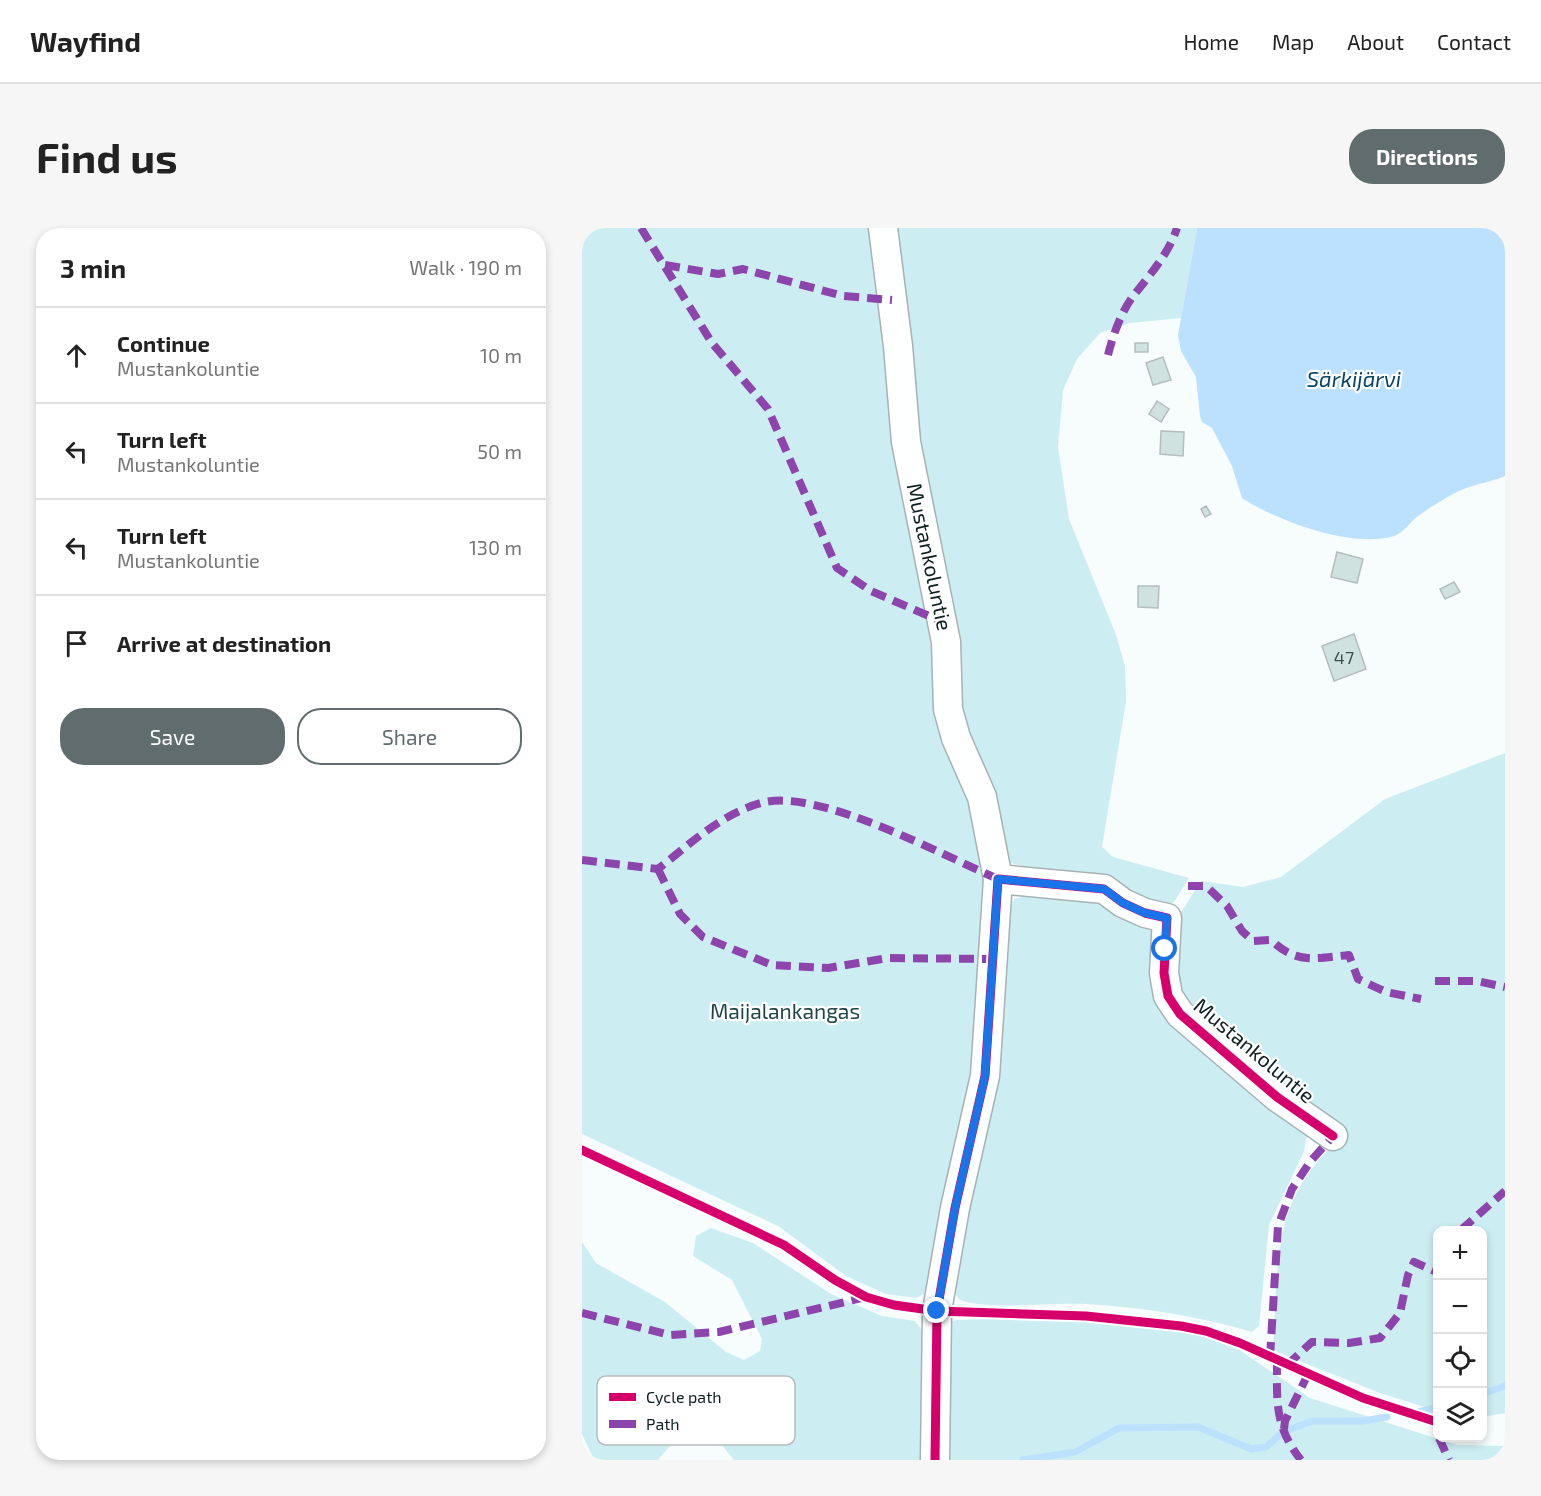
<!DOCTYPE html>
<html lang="en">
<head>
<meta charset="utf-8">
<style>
  body { margin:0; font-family:"Exo 2",sans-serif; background:#f6f6f6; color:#222 }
  .controls { position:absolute; right:18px; bottom:18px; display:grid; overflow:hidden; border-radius:12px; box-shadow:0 3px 9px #0003 }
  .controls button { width:54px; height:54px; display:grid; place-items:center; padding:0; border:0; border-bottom:2px solid #e0e0e0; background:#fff; color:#222; font:30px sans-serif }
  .stop { position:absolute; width:18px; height:18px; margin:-14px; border:4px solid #1a73e8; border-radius:50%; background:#fff }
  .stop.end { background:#1a73e8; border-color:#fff; box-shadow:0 2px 6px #0008 }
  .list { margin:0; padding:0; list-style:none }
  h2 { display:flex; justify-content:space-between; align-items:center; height:78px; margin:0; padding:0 24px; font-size:26px }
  h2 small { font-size:20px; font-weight:400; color:#767676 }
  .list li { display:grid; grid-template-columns:39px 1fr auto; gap:18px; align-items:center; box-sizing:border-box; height:96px; padding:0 24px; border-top:2px solid #e0e0e0 }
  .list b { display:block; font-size:22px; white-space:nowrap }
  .list p { margin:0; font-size:20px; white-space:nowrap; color:#767676 }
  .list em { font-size:20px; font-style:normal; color:#767676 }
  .actions { display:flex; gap:12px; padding:18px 24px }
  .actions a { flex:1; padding:14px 0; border:2px solid #606c6e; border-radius:24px; text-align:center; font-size:21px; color:#606c6e }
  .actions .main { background:#606c6e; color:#fff }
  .icon { flex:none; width:33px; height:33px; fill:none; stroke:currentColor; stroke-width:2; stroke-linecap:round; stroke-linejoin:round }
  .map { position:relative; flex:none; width:923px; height:1232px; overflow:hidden; border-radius:24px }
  header { display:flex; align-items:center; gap:36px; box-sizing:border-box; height:84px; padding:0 30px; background:#fff; border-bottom:2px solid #e0e0e0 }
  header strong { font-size:28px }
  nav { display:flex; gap:33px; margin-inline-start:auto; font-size:21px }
  .intro { display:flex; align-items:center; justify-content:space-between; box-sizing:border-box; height:144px; padding:0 36px }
  h1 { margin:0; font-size:42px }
  .button { padding:15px 27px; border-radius:24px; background:#606c6e; color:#fff; font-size:21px; font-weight:700 }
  main { display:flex; gap:36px; padding:0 36px }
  aside { flex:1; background:#fff; border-radius:24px; box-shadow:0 3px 9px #0003 }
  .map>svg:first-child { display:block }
</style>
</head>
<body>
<header>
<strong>Wayfind</strong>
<nav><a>Home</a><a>Map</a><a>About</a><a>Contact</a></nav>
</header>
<div class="intro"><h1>Find us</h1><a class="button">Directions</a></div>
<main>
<aside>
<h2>3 min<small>Walk · 190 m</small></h2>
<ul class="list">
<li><svg class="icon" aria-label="ahead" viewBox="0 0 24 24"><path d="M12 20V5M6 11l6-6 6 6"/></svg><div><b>Continue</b><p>Mustankoluntie</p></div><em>10 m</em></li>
<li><svg class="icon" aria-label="left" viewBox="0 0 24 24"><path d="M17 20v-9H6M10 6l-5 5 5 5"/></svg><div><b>Turn left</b><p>Mustankoluntie</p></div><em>50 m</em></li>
<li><svg class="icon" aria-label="left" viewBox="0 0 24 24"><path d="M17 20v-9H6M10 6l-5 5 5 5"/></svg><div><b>Turn left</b><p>Mustankoluntie</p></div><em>130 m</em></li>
<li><svg class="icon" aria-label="arrive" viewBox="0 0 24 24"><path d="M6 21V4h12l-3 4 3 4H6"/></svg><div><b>Arrive at destination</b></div></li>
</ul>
<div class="actions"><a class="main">Save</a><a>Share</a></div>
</aside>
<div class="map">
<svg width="923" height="1232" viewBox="0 0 923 1232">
  <rect width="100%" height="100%" fill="#f7fcfc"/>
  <g fill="#cceef2">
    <polygon points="0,0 289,0 351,432 385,562 401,638 402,681 395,844 344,1065 334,1070 304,1066 264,1048 196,998 0,906"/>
    <polygon points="308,0 615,0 599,90 548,95 518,105 495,131 481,162 476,219 487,291 534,407 543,438 544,473 520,619 531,629 607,650 592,674 586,677 425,634 379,506 336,245"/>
    <path d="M 923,525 L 923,1185 L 901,1189 L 900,1002 L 855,1002 L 855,1183 L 798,1165 L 695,1124 L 691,1120 C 695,1070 691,1009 715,964 C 726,943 742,926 758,909 L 602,782 L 587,731 L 596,689 L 619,653 L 661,659 L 699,649 L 803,571 Z"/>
    <path d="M 449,666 L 513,672 L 573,702 L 578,771 L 725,907 L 722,923 L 687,997 L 677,1098 L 670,1104 C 616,1088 560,1079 504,1076 C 468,1074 413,1082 381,1073 C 374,1071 373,1064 371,1058 L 426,681 L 432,671 Z"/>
    <polygon points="129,1000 171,1015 249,1066 300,1088 333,1093 346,1110 343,1232 152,1232 130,1205 98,1206 76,1232 12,1232 0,1206 0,1014 14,1035 83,1074 144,1124 162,1132 178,1123 180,1111 150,1052 111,1028 114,1008"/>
    <polygon points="471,1090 616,1105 656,1121 728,1170 875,1217 923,1218 923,1232 362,1232 365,1096 374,1092"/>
  </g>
  <path fill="#bce1fe" d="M 615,0 L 923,0 L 923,248 C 907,255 886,257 871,266 C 860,272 847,280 836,288 C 828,294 821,305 812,308 C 770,321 695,293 660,270 L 650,238 L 630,200 L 620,194 L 618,188 L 614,149 L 599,123 L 596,107 Z"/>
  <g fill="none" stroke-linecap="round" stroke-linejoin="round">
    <g stroke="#bce1fe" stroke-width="7">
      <polyline points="900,1166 923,1158"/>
      <polyline points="839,1183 855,1180"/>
      <polyline points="441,1232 493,1224 537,1200 616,1199 669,1221 684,1219 701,1204 730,1193 781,1193 805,1189"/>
    </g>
  </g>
  <g fill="#d0e2e0" stroke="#b4bebd" stroke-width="1.5">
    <rect x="553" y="115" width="13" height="9"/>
    <polygon points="581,129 589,152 571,157 564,135"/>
    <polygon points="575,173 587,181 579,194 567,186"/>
    <polygon points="579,203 602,204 601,228 578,226"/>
    <polygon points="624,278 629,286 623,289 619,281"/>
    <polygon points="755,324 781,331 775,355 749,349"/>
    <polygon points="872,354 878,364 863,371 858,361"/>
    <polygon points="556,358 577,358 576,380 556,379"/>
    <polygon points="772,406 784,441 752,453 740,418"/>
  </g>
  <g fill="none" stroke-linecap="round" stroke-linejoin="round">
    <defs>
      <g id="minor">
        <polyline points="301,0 316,118 324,214 364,414 366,481 374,510 400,569 416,651 403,848 373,980 355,1083 353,1232"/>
        <polyline points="416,651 522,661 541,675 563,685 585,690 582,745 586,768 598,786 695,869 751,908"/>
      </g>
    </defs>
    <use href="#minor" stroke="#a7b2b3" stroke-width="31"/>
    <use href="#minor" stroke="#feffff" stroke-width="28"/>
    <g stroke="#8e44ad" stroke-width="8" stroke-dasharray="15 8" stroke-linecap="butt">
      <polyline points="59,0 130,115 186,181 255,340 289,363 361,394"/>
      <polyline points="83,37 136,46 161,41 261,68 310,72"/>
      <path d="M 526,127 C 531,107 539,84 552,67 C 569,45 586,27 595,0"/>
      <path d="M 0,632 L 76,641 C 108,616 139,586 179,575 C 235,559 362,628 416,651"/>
      <polyline points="76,641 98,686 121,709 190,737 246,740 306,730 411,731"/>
      <path d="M 606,658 L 624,658 L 645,678 L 660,703 L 671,713 L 689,712 C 715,737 734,730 767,727 L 776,751 L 804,764 L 839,771"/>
      <polyline points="853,753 895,753 923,759"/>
      <polyline points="879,1002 923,963"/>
      <polyline points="0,1085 88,1107 137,1104 284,1069"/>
      <polyline points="688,1129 696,998 710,961 728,934 751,908"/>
      <path d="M 695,1132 C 695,1173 692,1198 719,1232"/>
      <polyline points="705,1137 730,1114 767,1115 798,1110 818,1085 826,1047 832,1034 855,1044"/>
      <polyline points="702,1201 703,1193 726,1146"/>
      <polyline points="857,1210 867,1232"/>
    </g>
    <defs>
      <g id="cycleway">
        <polyline points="0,922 202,1017 253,1052 284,1069 312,1077 355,1083 504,1088 599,1098 624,1103 658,1115 781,1170 855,1194"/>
        <polyline points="353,1232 355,1083 373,980 403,848 416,651 522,661 541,675 563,685 585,690 582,745 586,768 598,786 695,869 751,908"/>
      </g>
    </defs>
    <use href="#cycleway" stroke="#fff" stroke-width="13"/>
    <use href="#cycleway" stroke="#d6006c" stroke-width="9"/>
  </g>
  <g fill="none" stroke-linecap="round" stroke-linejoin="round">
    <polyline stroke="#1a73e8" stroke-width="8" points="355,1083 373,980 403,848 416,651 522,661 541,675 563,685 585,690 583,721"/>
  </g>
  <g text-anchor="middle" stroke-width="4.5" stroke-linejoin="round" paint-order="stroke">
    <g font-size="18" fill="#3e5051">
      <text x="762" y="436">47</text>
    </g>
    <g font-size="21" fill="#0e1f21" stroke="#fff">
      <text transform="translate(347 329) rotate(78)" y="7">Mustankoluntie</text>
      <text transform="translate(672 823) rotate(40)" y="7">Mustankoluntie</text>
    </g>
    <g font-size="21" fill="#1f4549" stroke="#fff">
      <text x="203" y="791">Maijalankangas</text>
    </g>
    <g font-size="22" font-style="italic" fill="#06446a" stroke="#fff">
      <text x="772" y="159">Särkijärvi</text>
    </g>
  </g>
  <rect x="15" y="1148" width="198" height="69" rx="9" fill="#fff" stroke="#b7bcbc" stroke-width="1.5"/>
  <rect x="27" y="1165" width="27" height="8" fill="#d6006c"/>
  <rect x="27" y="1192" width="27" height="8" fill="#8e44ad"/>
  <g font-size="16" fill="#0e1f21">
    <text x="64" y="1175">Cycle path</text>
    <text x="64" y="1202">Path</text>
  </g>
</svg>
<div class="controls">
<button>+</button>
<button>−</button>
<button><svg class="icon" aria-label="locate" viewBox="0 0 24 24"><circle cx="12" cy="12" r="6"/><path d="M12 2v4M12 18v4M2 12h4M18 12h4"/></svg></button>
<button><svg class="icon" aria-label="layers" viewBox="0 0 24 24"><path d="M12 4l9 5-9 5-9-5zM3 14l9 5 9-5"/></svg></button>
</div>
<div class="stop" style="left:583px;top:721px"></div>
<div class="stop end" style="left:355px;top:1083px"></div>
</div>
</main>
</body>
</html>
